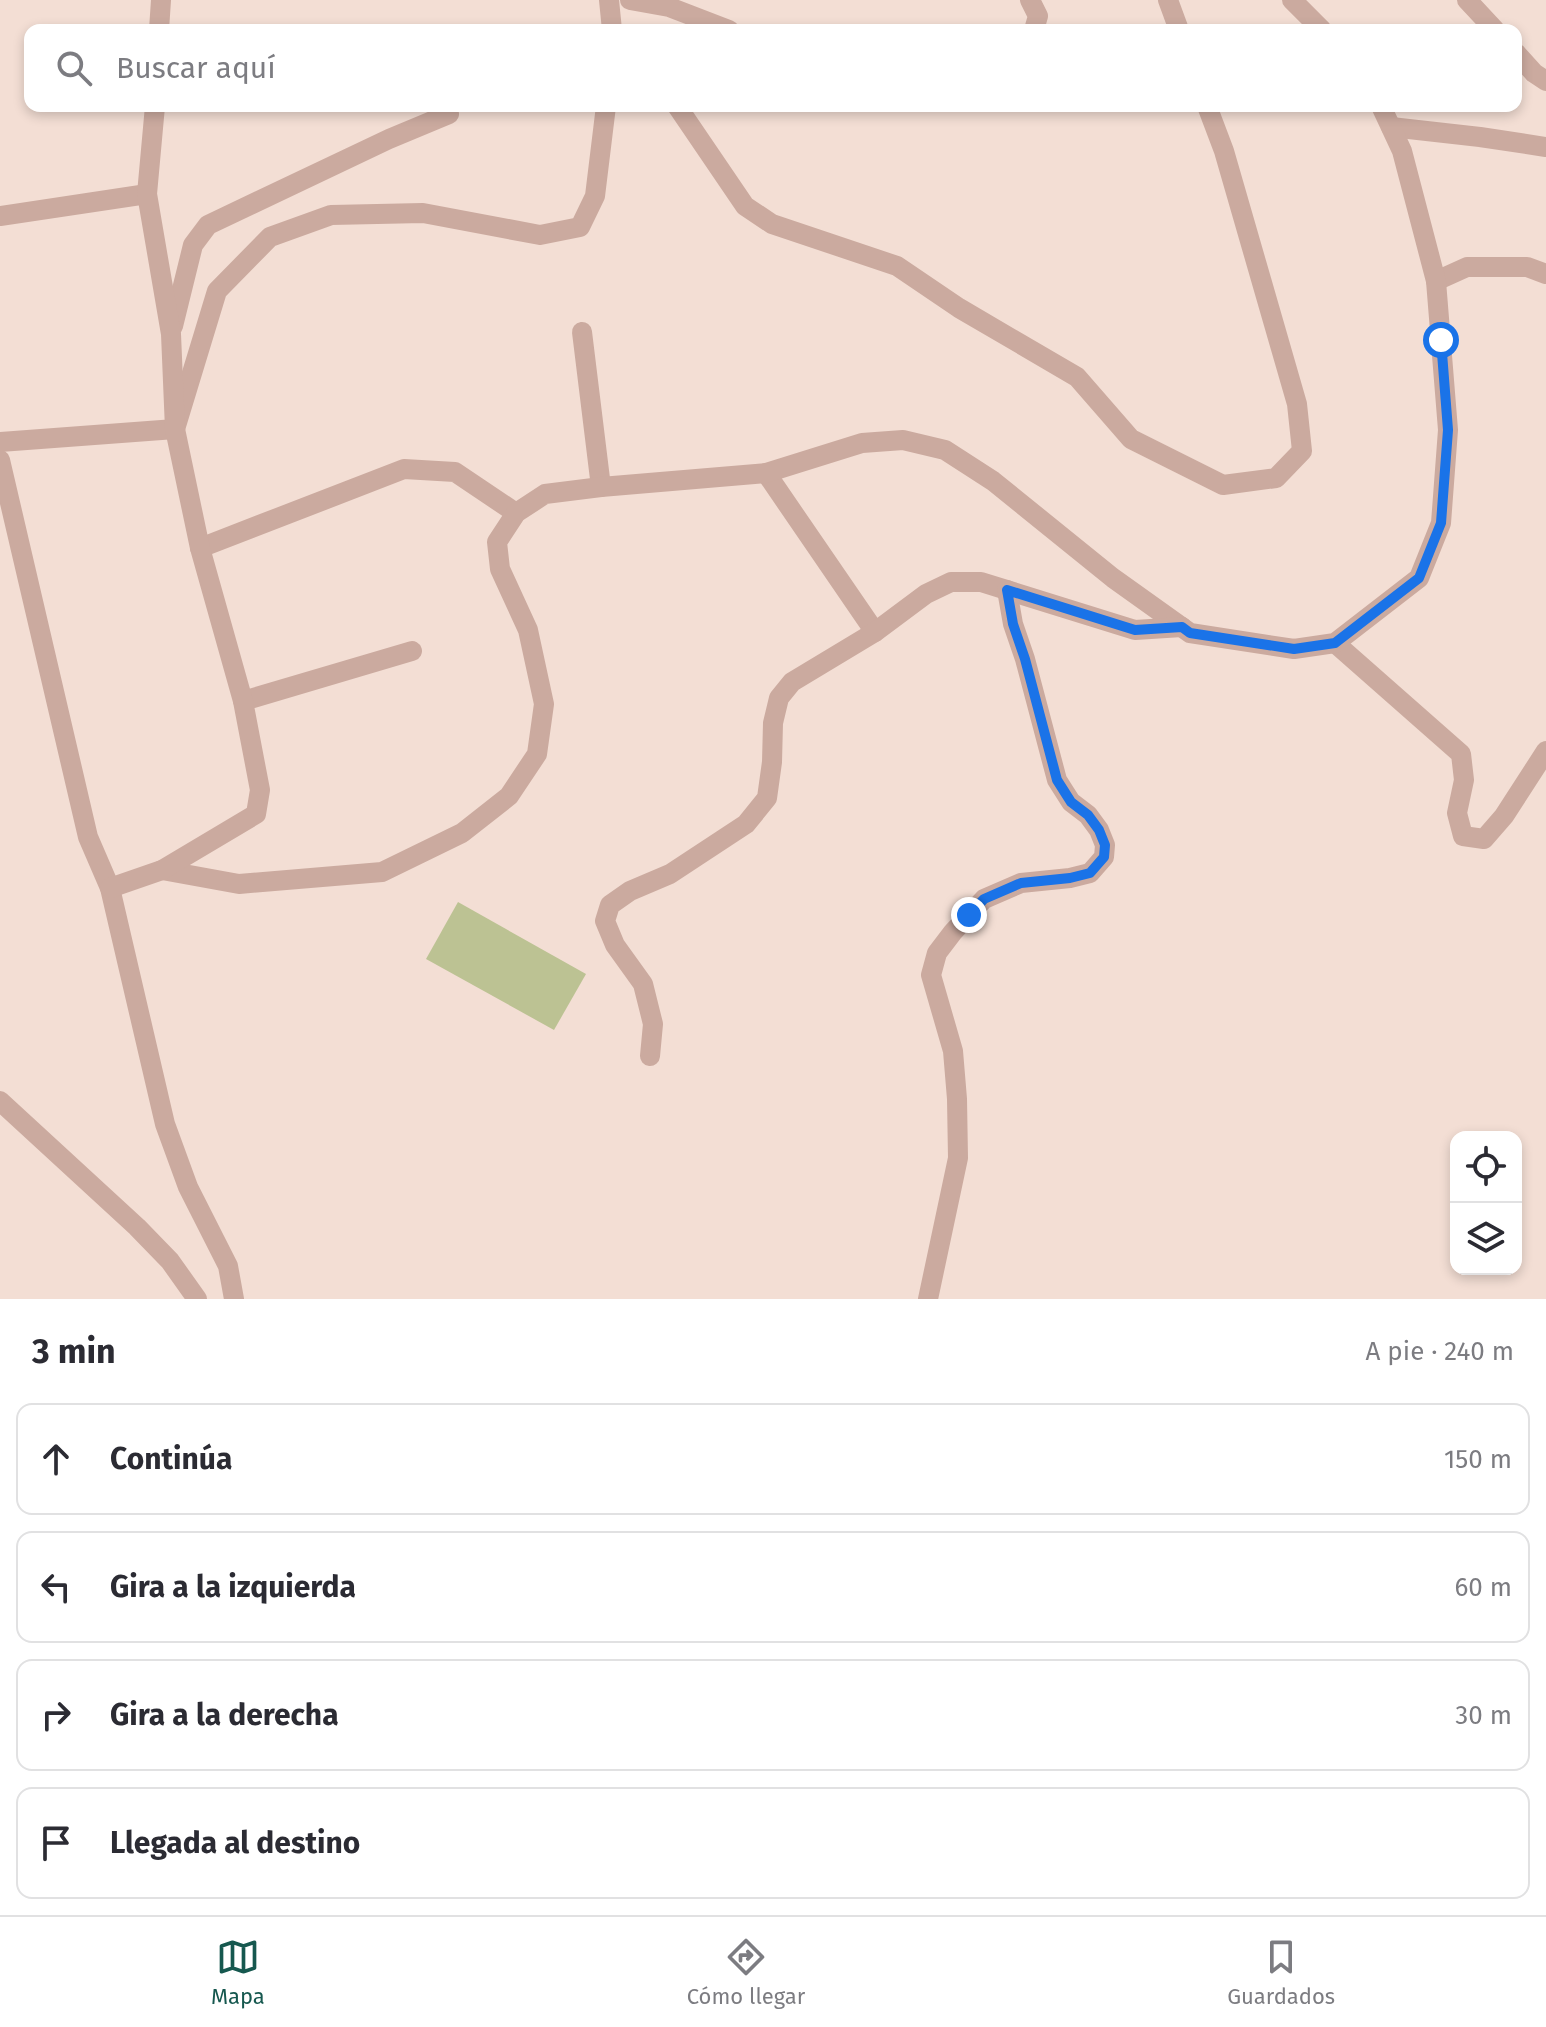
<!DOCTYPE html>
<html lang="es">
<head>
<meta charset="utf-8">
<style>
  body { margin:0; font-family:"Fira Sans",sans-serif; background:#f7f7f7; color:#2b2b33 }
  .controls { position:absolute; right:24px; bottom:24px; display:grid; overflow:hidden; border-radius:16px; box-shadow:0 4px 12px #0003 }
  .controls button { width:72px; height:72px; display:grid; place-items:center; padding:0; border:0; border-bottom:2px solid #e1e1e2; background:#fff; color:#2b2b33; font:40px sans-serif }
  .stop { position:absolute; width:24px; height:24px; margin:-18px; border:6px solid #1a73e8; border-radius:50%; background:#fff }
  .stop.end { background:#1a73e8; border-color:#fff; box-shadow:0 2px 8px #0008 }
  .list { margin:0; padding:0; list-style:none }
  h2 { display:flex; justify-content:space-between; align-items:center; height:104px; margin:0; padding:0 32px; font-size:34px }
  h2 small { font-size:26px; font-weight:400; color:#7c7c81 }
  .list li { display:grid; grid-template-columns:52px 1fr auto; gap:24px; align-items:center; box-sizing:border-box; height:112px; margin:0 16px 16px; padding:0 16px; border:2px solid #e1e1e2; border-radius:16px }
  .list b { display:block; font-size:30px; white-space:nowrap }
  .list em { font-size:26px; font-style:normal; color:#7c7c81 }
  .icon { flex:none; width:44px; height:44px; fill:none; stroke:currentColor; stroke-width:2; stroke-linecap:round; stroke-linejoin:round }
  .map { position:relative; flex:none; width:1546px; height:1299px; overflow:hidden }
  .search { position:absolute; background:#fff; box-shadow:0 4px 12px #0003; left:24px; right:24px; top:24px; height:88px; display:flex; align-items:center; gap:20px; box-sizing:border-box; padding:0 28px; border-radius:16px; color:#7c7c81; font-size:30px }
  .sheet { height:616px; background:#fff }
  nav { display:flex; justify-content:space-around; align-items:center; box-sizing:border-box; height:112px; border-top:2px solid #e1e1e2; background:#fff; font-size:22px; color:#7c7c81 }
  nav a { display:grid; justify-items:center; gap:4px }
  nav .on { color:#16584f }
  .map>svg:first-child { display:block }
</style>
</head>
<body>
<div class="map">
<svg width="1546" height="1299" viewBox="0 0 1546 1299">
  <rect width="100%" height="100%" fill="#f3ded4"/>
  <polygon fill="#bcc293" points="458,902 586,974 554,1030 426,959"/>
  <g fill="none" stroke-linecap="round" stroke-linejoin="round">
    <g stroke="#cbaa9f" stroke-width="20">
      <polyline points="609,0 612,30"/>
      <polyline points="630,0 669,7 729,30"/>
      <polyline points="1030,0 1038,16 1034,30"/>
      <polyline points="1168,0 1179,30"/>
      <polyline points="1292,0 1322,30"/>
      <polyline points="1467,0 1495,30"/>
      <polyline points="159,30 161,0"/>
      <polyline points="1516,53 1534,73 1546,81"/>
      <polyline points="677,106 745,206 772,224 897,266 959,308 1077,377 1131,439 1223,485 1276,478 1302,451 1297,404 1224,151 1207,106"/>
      <polyline points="1391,127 1480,137 1546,147"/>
      <polyline points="0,216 147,194"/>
      <polyline points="1436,281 1467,267 1527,267 1546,274"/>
      <polyline points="173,326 193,245 208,225 389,139 449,114"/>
      <polyline points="582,332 601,487"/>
      <polyline points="0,442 175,429 217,291 270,237 331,215 423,213 540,235 580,227 595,196 606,106"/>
      <polyline points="0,460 88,837 110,888 165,1124 188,1187 228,1266 234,1299"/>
      <polyline points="766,473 875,632"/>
      <polyline points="200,548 404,469 455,472 516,513"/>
      <polyline points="1335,643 1461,754 1464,780 1457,813 1463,836 1484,839 1504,816 1546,751"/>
      <polyline points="243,701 412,651"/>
      <polyline points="162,870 239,884 382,872 462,833 509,796 537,754 544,704 528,630 500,569 497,542 516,513 545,494 601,487 766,473 862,443 903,440 945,450 993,481 1113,578 1190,633 1294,649 1335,643 1419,578 1441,523 1448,430 1436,281 1402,151 1381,106"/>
      <polyline points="110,888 162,870 256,814 260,790 243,701 200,548 175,429 171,334 147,194 155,106"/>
      <polyline points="650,1056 653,1024 643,984 615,945 605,921 610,905 630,891 670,874 746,824 767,798 772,762 773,723 779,698 792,682 875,632 926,594 951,582 981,582 1135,630 1182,627"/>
      <polyline points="0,1101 137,1227 170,1261 197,1299"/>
      <polyline points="928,1299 958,1158 957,1099 953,1051 931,975 937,953 953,932 984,899 1021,883 1070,878 1090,873 1104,857 1105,845 1099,830 1088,815 1071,802 1057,780 1025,659 1013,624 1007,590"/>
    </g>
  </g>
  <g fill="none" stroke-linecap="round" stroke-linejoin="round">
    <polyline stroke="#1a73e8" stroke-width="10" points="969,915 984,899 1021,883 1070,878 1090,873 1104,857 1105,845 1099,830 1088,815 1071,802 1057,780 1025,659 1013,624 1007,590 1135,630 1182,627 1190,633 1294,649 1335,643 1419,578 1441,523 1448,430 1441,340"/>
  </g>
</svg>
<div class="controls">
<button><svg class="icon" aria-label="locate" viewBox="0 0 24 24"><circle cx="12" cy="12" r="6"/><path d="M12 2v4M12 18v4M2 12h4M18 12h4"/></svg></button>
<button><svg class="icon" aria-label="layers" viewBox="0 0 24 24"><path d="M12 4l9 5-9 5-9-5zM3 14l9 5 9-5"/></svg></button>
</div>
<div class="stop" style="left:1441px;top:340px"></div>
<div class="stop end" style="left:969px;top:915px"></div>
<div class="search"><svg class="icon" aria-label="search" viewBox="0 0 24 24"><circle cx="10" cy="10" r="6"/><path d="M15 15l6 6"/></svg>Buscar aquí</div>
</div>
<section class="sheet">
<h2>3 min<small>A pie · 240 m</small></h2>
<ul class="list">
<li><svg class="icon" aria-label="ahead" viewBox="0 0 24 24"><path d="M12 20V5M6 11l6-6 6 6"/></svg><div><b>Continúa</b></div><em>150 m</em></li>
<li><svg class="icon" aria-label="left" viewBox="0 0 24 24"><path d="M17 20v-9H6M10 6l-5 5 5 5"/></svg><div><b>Gira a la izquierda</b></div><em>60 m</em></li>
<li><svg class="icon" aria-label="right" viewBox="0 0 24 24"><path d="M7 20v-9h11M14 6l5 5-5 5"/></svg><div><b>Gira a la derecha</b></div><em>30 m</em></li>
<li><svg class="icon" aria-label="arrive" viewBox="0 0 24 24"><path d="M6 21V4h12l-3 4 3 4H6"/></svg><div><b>Llegada al destino</b></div></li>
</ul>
</section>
<nav>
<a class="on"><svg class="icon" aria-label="map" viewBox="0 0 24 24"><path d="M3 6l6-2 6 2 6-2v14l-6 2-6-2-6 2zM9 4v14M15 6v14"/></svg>Mapa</a>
<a><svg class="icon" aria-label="directions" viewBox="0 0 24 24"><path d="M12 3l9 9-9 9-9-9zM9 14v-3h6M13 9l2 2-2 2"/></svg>Cómo llegar</a>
<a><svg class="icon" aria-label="saved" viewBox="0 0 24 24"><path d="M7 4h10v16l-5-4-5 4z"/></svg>Guardados</a>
</nav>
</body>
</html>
